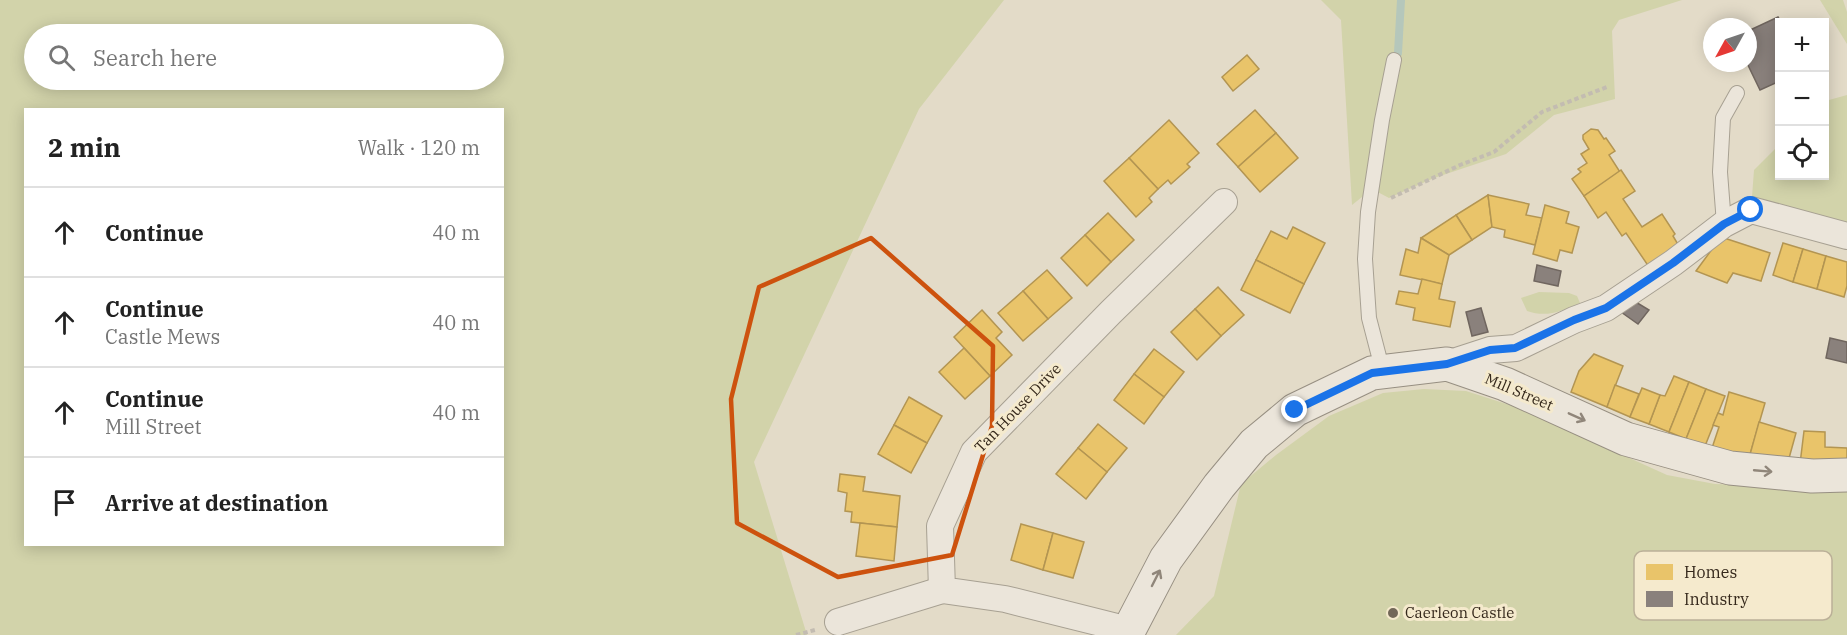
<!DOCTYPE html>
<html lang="en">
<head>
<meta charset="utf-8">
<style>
  body { margin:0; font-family:"IBM Plex Serif",serif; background:#f2f2f2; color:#222 }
  .controls { position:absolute; right:18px; top:18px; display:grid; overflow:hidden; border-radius:0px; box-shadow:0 3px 15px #0003 }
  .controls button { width:54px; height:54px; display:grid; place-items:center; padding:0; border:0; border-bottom:2px solid #e0e0e0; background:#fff; color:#222; font:30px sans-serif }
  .compass { position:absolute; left:1703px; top:18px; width:54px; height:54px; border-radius:50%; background:#fff; box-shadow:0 3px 15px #0003; rotate:230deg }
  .stop { position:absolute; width:18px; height:18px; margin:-14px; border:4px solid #1a73e8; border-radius:50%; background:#fff }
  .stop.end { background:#1a73e8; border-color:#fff; box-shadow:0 2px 6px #0008 }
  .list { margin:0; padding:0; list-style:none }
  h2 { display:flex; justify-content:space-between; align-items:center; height:78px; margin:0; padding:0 24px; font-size:26px }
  h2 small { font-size:20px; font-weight:400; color:#767676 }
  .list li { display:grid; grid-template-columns:39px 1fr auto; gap:18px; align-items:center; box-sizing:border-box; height:90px; padding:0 24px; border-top:2px solid #e0e0e0 }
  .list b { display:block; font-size:22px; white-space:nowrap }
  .list p { margin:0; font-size:20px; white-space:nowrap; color:#767676 }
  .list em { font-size:20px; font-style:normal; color:#767676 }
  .icon { flex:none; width:33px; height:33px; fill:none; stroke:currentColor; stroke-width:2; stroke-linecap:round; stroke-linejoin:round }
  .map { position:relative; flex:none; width:1847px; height:635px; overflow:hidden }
  .search { position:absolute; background:#fff; box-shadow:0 3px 15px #0003; left:24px; top:24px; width:480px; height:66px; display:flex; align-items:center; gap:15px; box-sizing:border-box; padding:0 21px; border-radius:33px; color:#767676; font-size:22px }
  .panel { position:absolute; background:#fff; box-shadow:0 3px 15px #0003; left:24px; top:108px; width:480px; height:438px; border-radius:0px }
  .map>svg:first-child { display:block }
</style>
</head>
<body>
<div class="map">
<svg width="1847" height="635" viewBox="0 0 1847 635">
  <rect width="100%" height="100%" fill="#e3dbc8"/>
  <g fill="#d2d3aa" fill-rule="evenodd">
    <path d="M 0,0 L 1004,0 L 919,109 L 754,462 L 807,635 L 0,635 ZM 34,34 L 494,34 L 494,80 L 34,80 ZM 26,110 L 502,110 L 502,544 L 26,544 Z"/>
    <polygon points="1321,0 1682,0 1619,20 1612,31 1615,99 1554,115 1506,154 1434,178 1389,198 1372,189 1352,205 1341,20"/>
    <polygon points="1820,0 1843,0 1847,12 1847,44"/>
    <polygon points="1847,95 1847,236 1751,210 1754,170 1779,145 1780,176 1824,176 1825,104 1829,100"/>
    <path d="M 1539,292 L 1569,293 L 1577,296 L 1580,303 C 1562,311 1547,318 1527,311 L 1521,298 Z"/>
    <polygon points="1424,389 1466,391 1519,408 1667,475 1715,484 1847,489 1847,635 1176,635 1214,596 1241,484 1276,455 1329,416 1383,393"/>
  </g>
  <g fill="#e9c46a" stroke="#b39552" stroke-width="1.5">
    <polygon points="1247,55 1259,69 1233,91 1222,77"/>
    <polygon points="1255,110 1276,133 1238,167 1217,144"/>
    <polygon points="1169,120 1199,153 1187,164 1190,167 1171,184 1168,180 1158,189 1129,158"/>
    <polygon points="1591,129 1598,130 1604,139 1606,138 1615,151 1609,155 1620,172 1584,196 1572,179 1581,172 1578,169 1587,163 1581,154 1589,149 1583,139 1583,135"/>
    <polygon points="1276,133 1298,158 1260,192 1238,167"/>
    <polygon points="1129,158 1158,189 1149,198 1152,202 1136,217 1104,181"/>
    <polygon points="1621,170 1635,191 1623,199 1642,227 1662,214 1675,234 1673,236 1679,246 1649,267 1626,233 1622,236 1606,212 1598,218 1584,196"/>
    <polygon points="1488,195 1492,227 1472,240 1456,215"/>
    <polygon points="1488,195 1529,204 1526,215 1542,218 1535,245 1504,237 1505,230 1492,227"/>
    <polygon points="1545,205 1569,212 1566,223 1579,227 1572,253 1560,250 1557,261 1533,254"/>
    <polygon points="1108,213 1134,240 1111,262 1085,235"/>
    <polygon points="1456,215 1472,240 1449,255 1421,238"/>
    <polygon points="1293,227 1325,243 1304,284 1256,260 1271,231 1287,239"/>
    <polygon points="1085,235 1111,262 1087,286 1061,258"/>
    <polygon points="1721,237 1770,253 1761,281 1733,273 1727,283 1696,271"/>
    <polygon points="1421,238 1449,255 1442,284 1400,275 1406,249 1418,253"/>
    <polygon points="1783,243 1803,249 1793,282 1773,275"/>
    <polygon points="1803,249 1826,256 1817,289 1793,282"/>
    <polygon points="1826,256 1847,262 1847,286 1844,297 1817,289"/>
    <polygon points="1256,260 1304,284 1290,313 1241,290"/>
    <polygon points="1047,270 1072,298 1048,319 1023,291"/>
    <polygon points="1422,279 1442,284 1439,299 1455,302 1450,327 1413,320 1415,308 1396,304 1399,291 1418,294"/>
    <polygon points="1218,287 1244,315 1221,336 1195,309"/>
    <polygon points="1023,291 1048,319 1023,341 998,313"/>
    <polygon points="1195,309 1221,336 1197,360 1171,332"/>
    <polygon points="982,310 1002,332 996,338 1012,355 990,376 954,337"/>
    <polygon points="964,348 990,376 965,399 939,372"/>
    <polygon points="1154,349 1184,372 1164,397 1134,374"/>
    <polygon points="1594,354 1623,366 1607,407 1571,392 1579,371"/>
    <polygon points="1134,374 1164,397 1144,424 1114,400"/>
    <polygon points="1674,376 1689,382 1669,432 1649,424 1660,395 1665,396"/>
    <polygon points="1689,382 1706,389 1686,439 1669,432"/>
    <polygon points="1615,385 1639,394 1630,417 1607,407"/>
    <polygon points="1642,388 1660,395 1649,424 1630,417"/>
    <polygon points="1706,389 1725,396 1705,446 1686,439"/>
    <polygon points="1729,392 1765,403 1749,458 1712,448 1719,427 1713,425 1718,413 1723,415"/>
    <polygon points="909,397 942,416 927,443 894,425"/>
    <polygon points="1759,422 1796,433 1786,469 1749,458"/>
    <polygon points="1098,424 1127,448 1107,472 1078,448"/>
    <polygon points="894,425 927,443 911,473 878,454"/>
    <polygon points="1804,431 1825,432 1825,447 1847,448 1847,464 1800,464"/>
    <polygon points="1078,448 1107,472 1086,499 1056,474"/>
    <polygon points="840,474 865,477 863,491 900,496 897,527 851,522 852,512 845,511 847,493 838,491"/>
    <polygon points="860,523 897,527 894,561 856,556"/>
    <polygon points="1021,524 1053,533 1043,570 1011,560"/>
    <polygon points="1053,533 1084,542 1073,578 1043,570"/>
  </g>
  <g fill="#8a817c" stroke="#70665f" stroke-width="1.5">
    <polygon points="1778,17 1781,22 1780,81 1760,90 1747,63 1748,31"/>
    <polygon points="1537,265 1561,271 1558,286 1534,281"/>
    <polygon points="1634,301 1649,310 1638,324 1621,312"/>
    <polygon points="1481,308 1488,332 1472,336 1466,312"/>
    <polygon points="1830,338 1847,342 1847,363 1826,358"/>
  </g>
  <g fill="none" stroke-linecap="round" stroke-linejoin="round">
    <polyline stroke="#b5c7bb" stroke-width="8" points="1398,53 1401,0"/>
    <defs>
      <g id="lane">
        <polyline points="1724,224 1720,172 1723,118 1737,93"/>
        <polyline points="1383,372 1369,318 1365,259 1368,212 1382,120 1394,60"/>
      </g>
      <g id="street">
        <polyline points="1447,364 1490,350 1516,348 1574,320 1606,308 1673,263 1724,224 1751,210 1847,236"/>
        <polyline points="838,622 942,590"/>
        <polyline points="1129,630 1005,599 942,590 940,526 974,452 1111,312 1224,202"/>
      </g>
      <polyline id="secondary" points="1128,635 1129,630 1166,559 1219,486 1254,444 1295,410 1372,373 1447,364 1505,384 1626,439 1730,468 1812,476 1847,475"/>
    </defs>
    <use href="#lane" stroke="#a7a092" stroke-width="16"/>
    <use href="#street" stroke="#a7a092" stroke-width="28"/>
    <use href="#secondary" stroke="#978f82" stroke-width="35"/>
    <g stroke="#c3bcb1" stroke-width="4" stroke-dasharray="4.5 3" stroke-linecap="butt">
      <polyline points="1391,198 1460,165 1494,152 1542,112 1607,87"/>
      <polyline points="796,635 815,630"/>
    </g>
    <use href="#lane" stroke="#ebe5da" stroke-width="14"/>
    <use href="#street" stroke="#ebe5da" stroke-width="26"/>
    <use href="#secondary" stroke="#ebe5da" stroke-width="33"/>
  </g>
  <defs><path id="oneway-shaft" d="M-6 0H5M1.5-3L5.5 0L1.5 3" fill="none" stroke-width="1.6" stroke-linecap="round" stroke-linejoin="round" transform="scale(1.5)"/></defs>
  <g stroke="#90867a">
    <use href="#oneway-shaft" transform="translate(1577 417) rotate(24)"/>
    <use href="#oneway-shaft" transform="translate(1763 471) rotate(5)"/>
    <use href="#oneway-shaft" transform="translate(1156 578) rotate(-63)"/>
  </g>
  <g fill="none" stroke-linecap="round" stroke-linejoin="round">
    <polyline stroke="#1a73e8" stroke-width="8" points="1295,410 1372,373 1447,364 1490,350 1515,348 1574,320 1606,308 1673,263 1724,224 1751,210"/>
  </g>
  <path fill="none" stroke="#cd520e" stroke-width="4.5" stroke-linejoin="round" d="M 871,238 L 993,346 L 992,426 L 952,555 L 838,577 L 737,523 L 731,399 L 759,287 Z"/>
  <circle fill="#726758" stroke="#f5eacd" stroke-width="2" cx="1393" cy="613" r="6"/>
  <g text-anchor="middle" stroke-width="6" stroke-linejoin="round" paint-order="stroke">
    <g font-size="15" fill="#35281b" stroke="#f5eacd">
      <text transform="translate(1519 392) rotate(23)" y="5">Mill Street</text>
      <text transform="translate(1018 408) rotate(-46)" y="5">Tan House Drive</text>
    </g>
    <g font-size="15" fill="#35281b" stroke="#f5eacd" text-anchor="start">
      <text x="1405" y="618">Caerleon Castle</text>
    </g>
  </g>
  <rect x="1634" y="551" width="198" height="69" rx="9" fill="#f5eacd" stroke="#bbb098" stroke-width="1.5"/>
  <rect x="1646" y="564" width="27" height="16" fill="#e9c46a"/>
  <rect x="1646" y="591" width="27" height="16" fill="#8a817c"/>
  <g font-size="16" fill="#35281b">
    <text x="1684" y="578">Homes</text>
    <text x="1684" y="605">Industry</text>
  </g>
</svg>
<div class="controls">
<button>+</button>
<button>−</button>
<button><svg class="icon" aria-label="locate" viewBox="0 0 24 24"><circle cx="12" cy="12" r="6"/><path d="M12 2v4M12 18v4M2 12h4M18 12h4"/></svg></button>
</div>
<svg class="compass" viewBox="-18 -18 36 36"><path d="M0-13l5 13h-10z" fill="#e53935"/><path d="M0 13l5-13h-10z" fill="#767676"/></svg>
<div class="stop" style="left:1751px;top:210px"></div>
<div class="stop end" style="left:1295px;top:410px"></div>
<div class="search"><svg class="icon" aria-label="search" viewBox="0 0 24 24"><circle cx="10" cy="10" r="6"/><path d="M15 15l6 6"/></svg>Search here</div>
<section class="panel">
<h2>2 min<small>Walk · 120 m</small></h2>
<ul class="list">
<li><svg class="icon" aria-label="ahead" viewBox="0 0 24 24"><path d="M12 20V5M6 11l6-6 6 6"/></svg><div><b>Continue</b></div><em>40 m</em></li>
<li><svg class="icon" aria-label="ahead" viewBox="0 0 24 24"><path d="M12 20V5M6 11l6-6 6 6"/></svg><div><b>Continue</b><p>Castle Mews</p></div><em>40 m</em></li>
<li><svg class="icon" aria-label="ahead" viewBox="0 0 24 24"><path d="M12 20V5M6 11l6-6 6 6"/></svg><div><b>Continue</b><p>Mill Street</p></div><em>40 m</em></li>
<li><svg class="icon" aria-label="arrive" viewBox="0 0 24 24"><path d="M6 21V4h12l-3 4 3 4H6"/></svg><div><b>Arrive at destination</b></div></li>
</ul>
</section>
</div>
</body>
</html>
